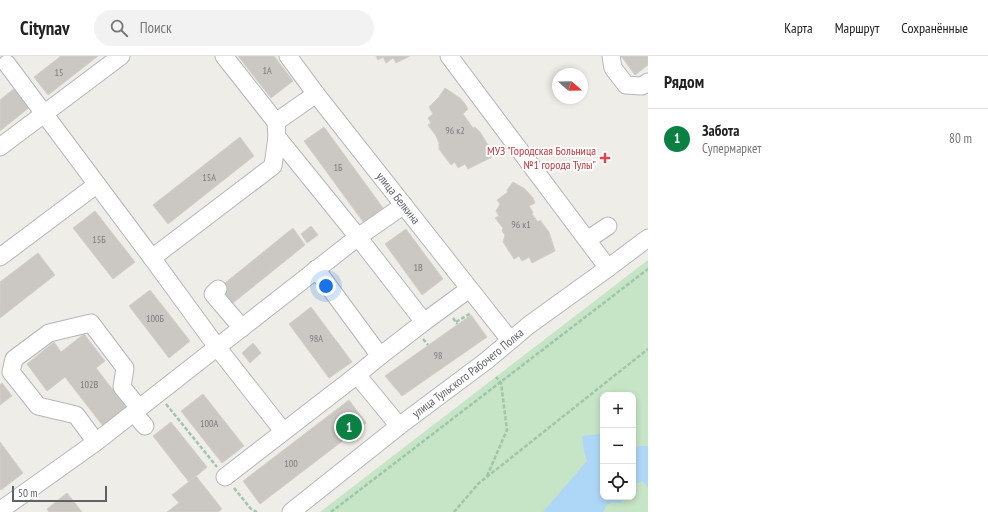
<!DOCTYPE html>
<html lang="ru">
<head>
<meta charset="utf-8">
<style>
  body { margin:0; font-family:"PT Sans Narrow",sans-serif; background:#f2f2f2; color:#222 }
  .controls { position:absolute; right:12px; bottom:12px; display:grid; overflow:hidden; border-radius:8px; box-shadow:0 2px 6px #0003 }
  .controls button { width:36px; height:36px; display:grid; place-items:center; padding:0; border:0; border-bottom:1px solid #e0e0e0; background:#fff; color:#222; font:20px sans-serif }
  .compass { position:absolute; left:552px; top:12px; width:36px; height:36px; border-radius:50%; background:#fff; box-shadow:0 2px 6px #0003; rotate:110deg }
  .scale { position:absolute; left:12px; bottom:10px; width:95px; box-sizing:border-box; padding-left:4px; border:2px solid #5e6166; border-top:0; font-size:11px; line-height:14px; white-space:nowrap; color:#5e6166; -webkit-text-stroke:3px #fff; paint-order:stroke }
  .you { position:absolute; left:326px; top:230px; width:14px; height:14px; margin:-10px; border:3px solid #fff; border-radius:50%; background:#1a73e8; box-shadow:0 0 0 6px #1a73e833 }
  .badge { display:grid; place-items:center; width:26px; height:26px; border-radius:50%; background:#0b8043; color:#fff; font-size:13px; font-weight:700 }
  .pin { position:absolute; translate:-50% -50%; border:2px solid #fff; box-shadow:0 1px 4px #0006 }
  .list { margin:0; padding:0; list-style:none }
  h2 { display:flex; justify-content:space-between; align-items:center; height:52px; margin:0; padding:0 16px; font-size:17px }
  h2 small { font-size:13px; font-weight:400; color:#767676 }
  .list li { display:grid; grid-template-columns:26px 1fr auto; gap:12px; align-items:center; box-sizing:border-box; height:60px; padding:0 16px; border-top:1px solid #e0e0e0 }
  .list b { display:block; font-size:15px; white-space:nowrap }
  .list p { margin:0; font-size:13px; white-space:nowrap; color:#767676 }
  .list em { font-size:13px; font-style:normal; color:#767676 }
  .icon { flex:none; width:22px; height:22px; fill:none; stroke:currentColor; stroke-width:2; stroke-linecap:round; stroke-linejoin:round }
  .map { position:relative; flex:none; width:648px; height:456px; overflow:hidden }
  header { display:flex; align-items:center; gap:24px; box-sizing:border-box; height:56px; padding:0 20px; background:#fff; border-bottom:1px solid #e0e0e0 }
  header strong { font-size:19px }
  nav { display:flex; gap:22px; margin-inline-start:auto; font-size:14px }
  .search { width:280px; height:36px; background:#f2f2f2; display:flex; align-items:center; gap:10px; box-sizing:border-box; padding:0 14px; border-radius:22px; color:#767676; font-size:15px }
  main { display:flex }
  aside { flex:1; background:#fff }
  .map>svg:first-child { display:block }
</style>
</head>
<body>
<header>
<strong>Citynav</strong>
<div class="search"><svg class="icon" aria-label="search" viewBox="0 0 24 24"><circle cx="10" cy="10" r="6"/><path d="M15 15l6 6"/></svg>Поиск</div>
<nav><a>Карта</a><a>Маршрут</a><a>Сохранённые</a></nav>
</header>
<main>
<div class="map">
<svg width="648" height="456" viewBox="0 0 648 456">
  <rect width="100%" height="100%" fill="#efede7"/>
  <path fill="#c6e4c6" fill-rule="evenodd" d="M 648,204 L 648,456 L 320,456 ZM 603,339 L 633,339 L 633,441 L 603,441 Z"/>
  <g fill="#aed7f7">
    <polygon points="601,378 603,379 603,441 627,441 620,447 613,446 606,449 603,456 543,456 587,405 584,395 582,380"/>
    <polygon points="633,390 648,390 648,432 643,425 633,429"/>
  </g>
  <g fill="#cbc8c4" stroke="#d3cfc6">
    <polygon points="61,0 98,0 48,39 34,21"/>
    <polygon points="238,0 274,0 293,25 271,42"/>
    <polygon points="376,0 410,0 396,7 393,2 386,7 383,1 378,4"/>
    <polygon points="621,0 648,0 648,9 635,19"/>
    <polygon points="16,31 31,50 0,75 0,44"/>
    <polygon points="445,32 460,42 465,48 468,53 463,58 473,72 475,71 480,76 488,89 492,101 468,113 465,108 458,112 455,106 451,109 439,93 439,87 436,80 428,69 431,67 428,62 433,58 429,51 439,41"/>
    <polygon points="324,71 383,152 364,167 304,85"/>
    <polygon points="240,81 254,100 168,168 153,149"/>
    <polygon points="513,126 525,133 533,142 535,147 529,150 533,156 532,158 538,166 540,164 549,176 555,195 532,207 529,201 522,205 519,200 514,203 503,186 505,179 502,175 503,172 495,162 499,160 496,155 500,148 497,144 508,136 507,134"/>
    <polygon points="95,155 135,206 113,223 73,172"/>
    <polygon points="311,170 318,179 307,187 301,178"/>
    <polygon points="293,172 305,189 233,247 220,231"/>
    <polygon points="406,173 443,223 422,239 385,188"/>
    <polygon points="38,197 55,219 0,262 0,226"/>
    <polygon points="150,234 190,285 169,302 129,250"/>
    <polygon points="311,251 352,306 329,322 289,268"/>
    <polygon points="471,259 487,281 402,340 385,320"/>
    <polygon points="84,278 105,305 96,312 127,352 103,370 65,321 47,335 27,308 54,286 61,296"/>
    <polygon points="253,287 261,297 250,307 242,297"/>
    <polygon points="2,327 12,340 0,349 0,329"/>
    <polygon points="203,338 244,390 222,407 181,355"/>
    <polygon points="349,344 366,367 260,448 243,425"/>
    <polygon points="171,366 207,411 189,426 153,380"/>
    <polygon points="0,386 23,417 1,434 0,432"/>
    <polygon points="196,420 222,453 218,456 167,456 179,447 172,439"/>
    <polygon points="67,437 82,456 49,456 47,453"/>
  </g>
  <g fill="none" stroke-linecap="round" stroke-linejoin="round">
    <defs>
      <g id="minor">
        <polyline points="224,0 276,66 316,38"/>
        <path id="s1" d="M 288,0 L 316,38 L 510,284"/>
        <polyline points="449,0 608,212"/>
        <polyline points="611,0 613,12 626,29 642,30 648,26"/>
        <polyline points="7,8 152,202 273,110 277,81"/>
        <polyline points="276,66 277,81 358,181 404,149"/>
        <polyline points="0,91 121,0"/>
        <polyline points="587,184 608,170"/>
        <polyline points="0,201 96,129"/>
        <polyline points="152,202 217,291 283,375"/>
        <polyline points="316,213 380,300 424,266"/>
        <polyline points="218,233 213,238 242,272"/>
        <polyline points="380,300 357,319 399,370"/>
        <polyline points="134,357 145,370"/>
        <polyline points="96,386 76,359 38,350 11,316 14,303 49,277 91,267 125,312 122,331 139,352"/>
        <polyline points="225,421 357,319"/>
        <polyline points="5,451 96,386 358,181 424,266 469,233"/>
        <path id="s2" d="M 291,456 L 399,370 L 486,305 L 529,269 L 608,212 L 648,182"/>
      </g>
    </defs>
    <use href="#minor" stroke="#b4b6ba" stroke-width="19"/>
    <g stroke="#9fc5aa" stroke-width="2.5" stroke-dasharray="4 2" stroke-linecap="butt">
      <polyline points="453,262 457,268"/>
      <polyline points="456,266 471,257"/>
      <polyline points="423,283 428,289"/>
      <polyline points="166,348 217,411"/>
      <polyline points="487,420 507,374 501,327 496,321"/>
      <polyline points="234,432 251,453 257,456"/>
      <polyline points="331,456 648,213"/>
      <polyline points="454,456 478,428 648,293"/>
    </g>
    <use href="#minor" stroke="#fff" stroke-width="17"/>
  </g>
  <path fill="#e0444e" stroke="#fff" stroke-width="1.5" d="M603 96h4v4h4v4h-4v4h-4v-4h-4v-4h4z"/>
  <g text-anchor="middle" stroke-width="4" stroke-linejoin="round" paint-order="stroke">
    <g font-size="10" fill="#797b7e">
      <text x="267" y="18">1А</text>
      <text x="59" y="20">15</text>
      <text x="455" y="78">96 к2</text>
      <text x="338" y="115">1Б</text>
      <text x="209" y="125">15А</text>
      <text x="521" y="172">96 к1</text>
      <text x="99" y="187">15Б</text>
      <text x="418" y="215">1В</text>
      <text x="155" y="266">100Б</text>
      <text x="316" y="286">98А</text>
      <text x="438" y="303">98</text>
      <text x="89" y="332">102В</text>
      <text x="209" y="371">100А</text>
      <text x="291" y="411">100</text>
    </g>
    <g font-size="12" fill="#be3a42" stroke="#fff" text-anchor="end">
      <text x="596" y="99">МУЗ "Городская Больница<tspan x="596" dy="14">№1 города Тулы"</tspan></text>
    </g>
    <g font-size="12" fill="#5e6166" stroke="#fff">
      <text dy="4" stroke="none"><textPath href="#s1" startOffset="180">улица Белкина</textPath></text>
      <text dy="4" stroke="none"><textPath href="#s2" startOffset="225">улица Тульского Рабочего Полка</textPath></text>
    </g>
  </g>
</svg>
<div class="controls">
<button>+</button>
<button>−</button>
<button><svg class="icon" aria-label="locate" viewBox="0 0 24 24"><circle cx="12" cy="12" r="6"/><path d="M12 2v4M12 18v4M2 12h4M18 12h4"/></svg></button>
</div>
<svg class="compass" viewBox="-18 -18 36 36"><path d="M0-13l5 13h-10z" fill="#e53935"/><path d="M0 13l5-13h-10z" fill="#767676"/></svg>
<div class="scale">50 m</div>
<div class="you"></div>
<div class="pin badge" style="left:349px;top:371px">1</div>
</div>
<aside>
<h2>Рядом<small></small></h2>
<ul class="list">
<li><span class="badge">1</span><div><b>Забота</b><p>Супермаркет</p></div><em>80 m</em></li>
</ul>
</aside>
</main>
</body>
</html>
